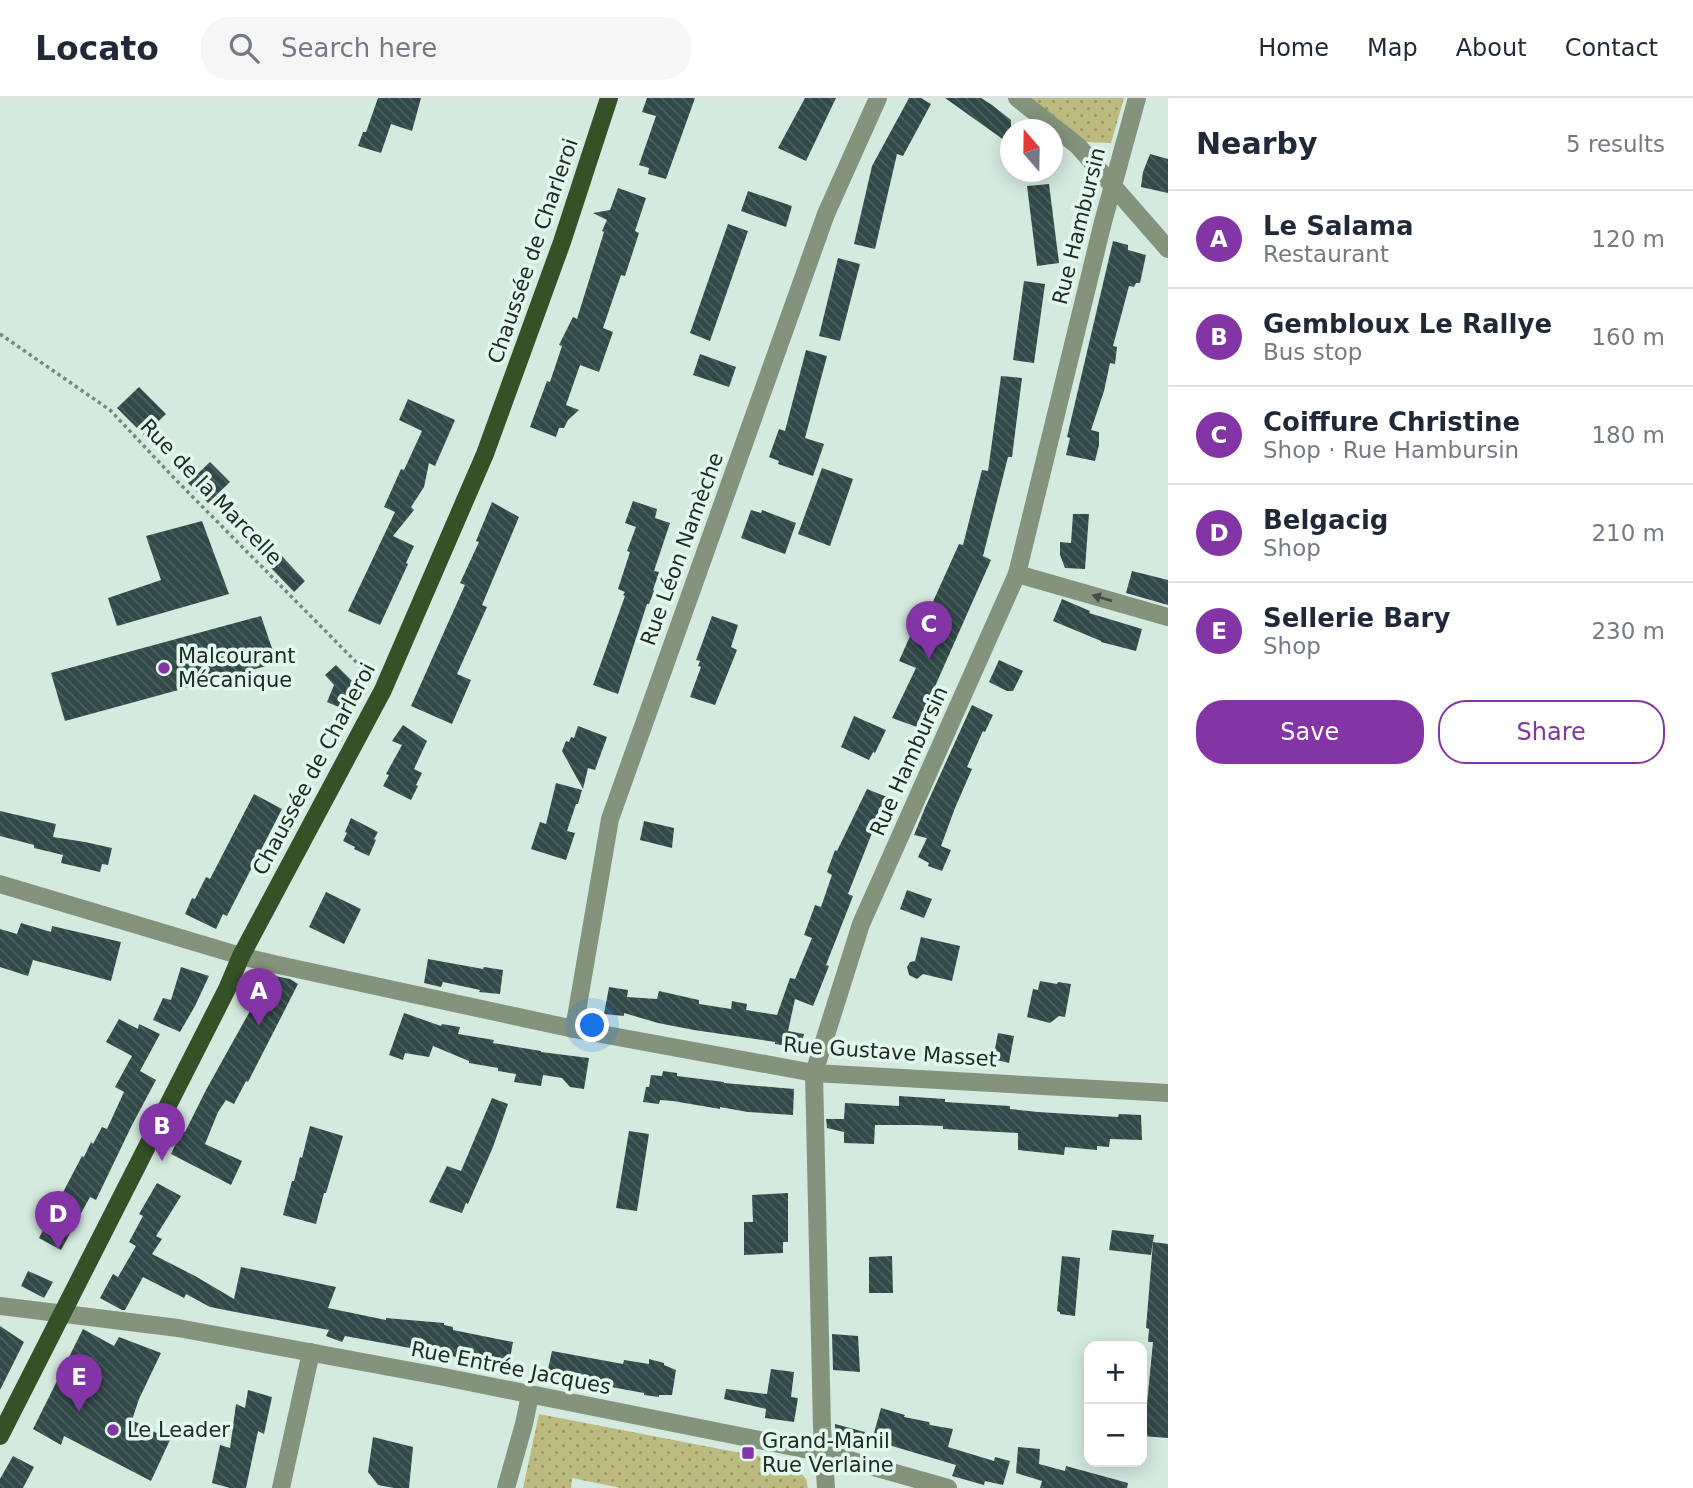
<!DOCTYPE html>
<html lang="en">
<head>
<meta charset="utf-8">
<style>
  body { margin:0; font-family:"DejaVu Sans",sans-serif; background:#f6f6f7; color:#1f2937 }
  .controls { position:absolute; right:21px; bottom:21px; display:grid; overflow:hidden; border-radius:14px; box-shadow:0 4px 18px #0003 }
  .controls button { width:63px; height:63px; display:grid; place-items:center; padding:0; border:0; border-bottom:2px solid #e0e1e3; background:#fff; color:#1f2937; font:35px sans-serif }
  .compass { position:absolute; left:1000px; top:21px; width:63px; height:63px; border-radius:50%; background:#fff; box-shadow:0 4px 18px #0003; rotate:340deg }
  .you { position:absolute; left:593px; top:928px; width:24px; height:24px; margin:-18px; border:5px solid #fff; border-radius:50%; background:#1a73e8; box-shadow:0 0 0 10px #1a73e833 }
  .badge { display:grid; place-items:center; width:46px; height:46px; border-radius:50%; background:#8335a6; color:#fff; font-size:23px; font-weight:700 }
  .pin { position:absolute; translate:-50% -58px; filter:drop-shadow(0 2px 4px #0008) }
  .pin::after { content:''; position:absolute; top:37px; width:24px; height:21px; background:inherit; clip-path:polygon(0 0,100% 0,50% 100%) }
  .list { margin:0; padding:0; list-style:none }
  h2 { display:flex; justify-content:space-between; align-items:center; height:91px; margin:0; padding:0 28px; font-size:30px }
  h2 small { font-size:23px; font-weight:400; color:#747a83 }
  .list li { display:grid; grid-template-columns:46px 1fr auto; gap:21px; align-items:center; box-sizing:border-box; height:98px; padding:0 28px; border-top:2px solid #e0e1e3 }
  .list b { display:block; font-size:26px; white-space:nowrap }
  .list p { margin:0; font-size:23px; white-space:nowrap; color:#747a83 }
  .list em { font-size:23px; font-style:normal; color:#747a83 }
  .actions { display:flex; gap:14px; padding:21px 28px }
  .actions a { flex:1; padding:16px 0; border:2px solid #8335a6; border-radius:28px; text-align:center; font-size:24px; color:#8335a6 }
  .actions .main { background:#8335a6; color:#fff }
  .icon { flex:none; width:38px; height:38px; fill:none; stroke:currentColor; stroke-width:2; stroke-linecap:round; stroke-linejoin:round }
  .map { position:relative; flex:none; width:1168px; height:1390px; overflow:hidden }
  header { display:flex; align-items:center; gap:42px; box-sizing:border-box; height:98px; padding:0 35px; background:#fff; border-bottom:2px solid #e0e1e3 }
  header strong { font-size:33px }
  nav { display:flex; gap:38px; margin-inline-start:auto; font-size:24px }
  .search { width:490px; height:63px; background:#f6f6f7; display:flex; align-items:center; gap:18px; box-sizing:border-box; padding:0 24px; border-radius:28px; color:#747a83; font-size:26px }
  main { display:flex }
  aside { flex:1; background:#fff }
  .map>svg:first-child { display:block }
</style>
</head>
<body>
<header>
<strong>Locato</strong>
<div class="search"><svg class="icon" aria-label="search" viewBox="0 0 24 24"><circle cx="10" cy="10" r="6"/><path d="M15 15l6 6"/></svg>Search here</div>
<nav><a>Home</a><a>Map</a><a>About</a><a>Contact</a></nav>
</header>
<main>
<div class="map">
<svg width="1168" height="1390" viewBox="0 0 1168 1390">
  <defs>
    <pattern id="park-dots" width="8" height="8" patternUnits="userSpaceOnUse" patternTransform="scale(1.75)"><rect width="8" height="8" fill="#bdba80"/><path d="M2 2h.1M6 6h.1" fill="none" stroke="#999769" stroke-width="1.8" stroke-linecap="round"/></pattern>
    <pattern id="building-back-hatch" width="6" height="6" patternUnits="userSpaceOnUse" patternTransform="scale(1.75)"><rect width="6" height="6" fill="#324949"/><path d="M-1 5l2 2M0 0l6 6M5-1l2 2" fill="none" stroke="#4e6160"/></pattern>
  </defs>
  <rect width="100%" height="100%" fill="#d4eadf"/>
  <g fill="url(#park-dots)">
    <polygon points="1031,0 1124,0 1111,45 1085,44"/>
    <polygon points="539,1316 792,1365 806,1381 808,1390 621,1390 572,1380 571,1390 523,1390"/>
  </g>
  <g fill="url(#building-back-hatch)">
    <polygon points="378,0 421,0 412,33 391,26 381,55 358,48 363,34 366,34"/>
    <polygon points="647,0 695,0 666,81 648,76 649,70 639,67 656,18 642,14"/>
    <polygon points="805,0 836,0 806,63 778,50"/>
    <polygon points="909,0 921,0 931,6 903,58 897,56 875,151 854,146 872,68"/>
    <polygon points="945,0 981,0 992,7 1011,22 1011,47"/>
    <polygon points="1150,56 1168,61 1168,95 1141,89 1143,74"/>
    <polygon points="1049,86 1059,165 1037,168 1027,88"/>
    <polygon points="618,90 646,100 635,133 639,135 625,178 621,177 603,230 613,234 599,274 580,267 566,307 579,312 568,322 564,330 559,330 556,339 530,329 547,283 550,284 562,248 559,247 573,219 577,221 604,134 602,133 607,122 593,115 610,112"/>
    <polygon points="748,93 792,108 786,129 741,113"/>
    <polygon points="728,126 748,133 710,243 690,235"/>
    <polygon points="1113,143 1128,147 1128,152 1146,157 1140,185 1136,185 1134,189 1129,188 1113,248 1117,249 1115,266 1110,265 1104,293 1091,332 1099,334 1099,347 1095,363 1066,357 1070,340 1067,339"/>
    <polygon points="838,160 860,166 840,243 819,238"/>
    <polygon points="1024,183 1045,186 1034,265 1013,262"/>
    <polygon points="806,252 827,258 805,340 824,346 813,378 778,366 779,363 769,359 779,331 785,333"/>
    <polygon points="700,256 736,269 729,289 693,277"/>
    <polygon points="1001,278 1022,280 1012,359 1008,359 983,458 991,462 917,629 892,620 916,570 899,563 911,536 917,539 959,446 963,447 982,372 988,373"/>
    <polygon points="139,289 166,316 144,337 117,310"/>
    <polygon points="408,301 455,322 435,368 429,365 424,389 411,409 414,412 393,438 414,448 406,465 408,466 380,527 348,513 395,414 384,409 401,371 404,372 422,333 399,322"/>
    <polygon points="210,364 230,384 208,405 188,385"/>
    <polygon points="822,370 853,381 830,448 798,436"/>
    <polygon points="633,403 657,411 655,420 670,425 654,473 659,474 653,492 654,493 649,506 647,506 618,596 593,587 625,498 623,497 625,494 618,491 630,454 627,453 636,429 625,425"/>
    <polygon points="492,404 519,419 482,507 487,509 457,576 471,582 452,626 411,608 465,487 460,485 479,444 476,443"/>
    <polygon points="751,412 761,415 762,412 796,425 785,456 741,440"/>
    <polygon points="1073,416 1089,416 1085,471 1065,470 1060,457 1060,444 1071,445"/>
    <polygon points="202,423 229,496 117,528 108,500 161,482 146,438"/>
    <polygon points="280,456 305,483 294,494 270,469"/>
    <polygon points="1132,473 1168,482 1168,507 1126,495"/>
    <polygon points="1062,501 1090,513 1089,515 1142,531 1136,553 1101,544 1101,543 1053,523"/>
    <polygon points="261,518 277,565 65,623 51,575"/>
    <polygon points="712,518 738,527 731,549 737,552 715,607 690,599 701,569 698,568 700,563 696,562"/>
    <polygon points="999,562 1023,573 1013,593 1007,593 989,584"/>
    <polygon points="336,567 354,585 341,610 327,604 334,587 325,577"/>
    <polygon points="972,607 993,617 985,634 983,633 967,669 972,671 955,710 941,748 951,752 942,773 928,768 929,765 918,759 927,740 914,737 925,710"/>
    <polygon points="854,618 886,632 875,655 873,654 869,662 841,649"/>
    <polygon points="403,627 427,643 414,671 422,675 416,687 418,688 411,702 383,688 389,677 386,676 402,647 392,643"/>
    <polygon points="578,628 607,639 595,672 588,670 583,691 562,653 566,643 569,644 571,639 574,640"/>
    <polygon points="556,685 582,692 578,706 576,706 567,733 575,735 566,762 531,751 540,724 546,726"/>
    <polygon points="867,691 892,701 878,737 872,735 848,796 853,798 826,867 829,868 813,908 795,901 788,933 804,936 801,949 794,949 775,946 775,944 694,932 658,925 624,915 624,918 604,916 609,889 628,892 627,899 657,901 659,893 699,902 699,906 731,911 732,903 747,906 746,912 777,917 790,880 795,881 812,840 804,837 815,807 821,809 832,777 827,774 835,752 837,753"/>
    <polygon points="254,696 282,711 227,818 223,816 216,831 185,816 192,800 195,801 206,779 210,781"/>
    <polygon points="0,713 56,726 53,739 85,744 112,750 108,767 102,766 100,774 61,765 63,757 34,750 34,747 0,738"/>
    <polygon points="351,720 378,734 374,741 376,742 369,758 354,751 355,749 343,743 347,735 345,734"/>
    <polygon points="644,723 674,730 672,750 640,742"/>
    <polygon points="907,792 932,801 924,820 900,811"/>
    <polygon points="326,794 361,811 344,846 309,829"/>
    <polygon points="21,825 51,834 52,828 121,844 111,883 33,862 28,878 0,869 0,831 17,836"/>
    <polygon points="921,839 960,848 952,883 923,876 917,881 909,877 907,869 910,864 915,863"/>
    <polygon points="428,861 483,871 484,869 503,872 500,896 479,894 480,892 443,884 441,889 424,885"/>
    <polygon points="181,869 209,878 195,908 180,934 153,922 163,900 171,902"/>
    <polygon points="270,877 290,881 298,886 248,984 246,983 234,1006 226,1002 218,1014 205,1046 242,1063 231,1087 171,1056 182,1032 185,1034 206,992"/>
    <polygon points="1040,883 1057,886 1058,884 1071,886 1065,919 1059,918 1050,925 1027,919 1033,891 1038,892"/>
    <polygon points="404,915 441,928 442,926 460,929 458,936 494,942 493,945 541,953 541,954 589,960 584,991 570,989 562,980 543,977 541,988 514,984 516,976 498,973 498,970 469,965 469,963 433,948 429,959 405,955 403,962 389,957"/>
    <polygon points="119,921 138,931 139,926 160,936 140,973 156,982 132,1027 96,1102 90,1099 61,1152 39,1140 82,1058 84,1059 91,1044 93,1046 102,1029 107,1031 124,994 115,989 132,958 106,944"/>
    <polygon points="998,935 1014,938 1009,965 993,961"/>
    <polygon points="663,973 677,975 677,978 724,984 724,985 794,991 793,1017 748,1014 720,1009 720,1011 673,1003 660,1002 659,1006 643,1004 646,989 649,989 651,977 662,978"/>
    <polygon points="899,998 945,1001 945,1004 1010,1008 1010,1011 1038,1014 1118,1019 1119,1016 1141,1017 1142,1042 1110,1041 1109,1049 1097,1048 1097,1052 1065,1049 1064,1057 1018,1052 1018,1035 943,1031 943,1028 918,1027 875,1027 874,1046 844,1045 844,1034 827,1030 826,1021 844,1021 845,1005 899,1008"/>
    <polygon points="492,1000 508,1006 493,1049 468,1106 466,1105 462,1115 429,1104 447,1068 461,1073"/>
    <polygon points="310,1028 343,1038 326,1095 324,1095 316,1126 283,1117 292,1083 294,1083 300,1059 302,1060"/>
    <polygon points="629,1033 649,1036 637,1113 616,1110"/>
    <polygon points="157,1085 181,1098 156,1138 162,1141 152,1156 195,1178 234,1201 241,1169 336,1189 328,1210 386,1222 386,1220 444,1225 444,1227 453,1229 453,1232 513,1244 509,1266 497,1264 496,1269 448,1257 345,1238 342,1244 326,1238 329,1232 210,1209 186,1196 184,1200 143,1179 125,1212 122,1212 100,1200 113,1176 118,1179 136,1148 129,1144 143,1118 139,1116"/>
    <polygon points="788,1095 788,1144 783,1144 783,1155 744,1157 744,1124 753,1124 752,1097"/>
    <polygon points="1112,1132 1154,1137 1151,1157 1109,1152"/>
    <polygon points="1153,1144 1168,1146 1168,1340 1142,1338 1145,1306 1147,1306 1153,1244 1148,1244 1149,1231 1146,1230"/>
    <polygon points="892,1158 893,1195 869,1195 869,1159"/>
    <polygon points="1062,1158 1080,1160 1075,1218 1060,1216 1060,1214 1057,1213"/>
    <polygon points="28,1173 53,1184 44,1200 21,1188"/>
    <polygon points="0,1228 24,1244 0,1292"/>
    <polygon points="83,1231 114,1248 119,1239 161,1255 139,1301 132,1322 170,1342 151,1383 64,1338 61,1347 33,1331"/>
    <polygon points="832,1236 858,1238 860,1274 833,1272"/>
    <polygon points="552,1253 623,1266 624,1262 649,1266 649,1261 664,1265 664,1267 676,1272 672,1297 659,1297 659,1299 644,1297 644,1295 600,1287 600,1286 547,1276"/>
    <polygon points="771,1271 794,1274 791,1299 798,1300 794,1324 765,1320 766,1311 724,1301 726,1291 767,1296"/>
    <polygon points="248,1292 272,1299 264,1336 258,1333 246,1390 230,1390 212,1385 220,1347 230,1350 236,1306 245,1310"/>
    <polygon points="881,1310 905,1317 904,1319 929,1324 930,1327 953,1331 948,1349 994,1363 995,1359 1010,1363 1003,1387 985,1383 984,1387 952,1378 956,1367 872,1342"/>
    <polygon points="835,1326 865,1334 860,1351 840,1345 835,1339"/>
    <polygon points="373,1339 413,1349 409,1390 394,1390 378,1387 368,1374"/>
    <polygon points="1018,1349 1040,1351 1039,1366 1065,1373 1066,1368 1128,1385 1127,1390 1040,1390 1042,1383 1016,1375"/>
    <polygon points="13,1358 34,1369 23,1390 0,1390 0,1381"/>
  </g>
  <g fill="none" stroke-linecap="round" stroke-linejoin="round">
    <polyline stroke="#78877f" stroke-width="3.5" stroke-dasharray="3.5 3.5" stroke-linecap="butt" points="0,236 110,312 175,381 370,578"/>
    <g stroke="#84937c" stroke-width="18">
      <polyline points="1017,0 1078,48 1168,151"/>
      <polyline points="1017,476 1168,519"/>
      <polyline points="0,786 241,858 274,866 574,931 814,975 1168,995"/>
      <polyline points="574,931 610,721 826,116 878,0"/>
      <polyline points="0,1208 178,1230 444,1279 824,1355 948,1390"/>
      <polyline points="281,1390 311,1254"/>
      <polyline points="506,1390 524,1326 530,1297"/>
      <polyline points="826,1390 822,1330 814,975 861,826 1017,476 1103,124 1137,0"/>
    </g>
    <polyline stroke="#365027" stroke-width="18" points="0,1338 227,891 241,858 383,592 485,356 562,144 609,0"/>
  </g>
  <defs><path id="oneway-solid" d="M-6-.8H1V-3.2L6.5 0L1 3.2V.8H-6Z" transform="scale(1.75)"/></defs>
  <use fill="#444f44" href="#oneway-solid" transform="translate(1102 500) rotate(-164)"/>
  <g fill="#8335a6" stroke="#e1f8ec" stroke-width="2.5">
    <circle cx="164" cy="570" r="7"/>
    <circle cx="113" cy="1332" r="7"/>
    <rect x="741" y="1348" width="14" height="14" rx="3.5"/>
  </g>
  <g text-anchor="middle" stroke-width="7" stroke-linejoin="round" paint-order="stroke">
    <g font-size="21" fill="#222a26" stroke="#e1f8ec">
      <text transform="translate(1079 128) rotate(-76)" y="7">Rue Hambursin</text>
      <text transform="translate(533 153) rotate(-71)" y="7">Chaussée de Charleroi</text>
      <text transform="translate(211 394) rotate(46)" y="7">Rue de la Marcelle</text>
      <text transform="translate(682 451) rotate(-70)" y="7">Rue Léon Namèche</text>
      <text transform="translate(909 663) rotate(-66)" y="7">Rue Hambursin</text>
      <text transform="translate(314 671) rotate(-62)" y="7">Chaussée de Charleroi</text>
      <text transform="translate(890 954) rotate(4)" y="7">Rue Gustave Masset</text>
      <text transform="translate(511 1270) rotate(11)" y="7">Rue Entrée Jacques</text>
    </g>
    <g font-size="21" fill="#222a26" stroke="#e1f8ec" text-anchor="start">
      <text x="178" y="565">Malcourant<tspan x="178" dy="24">Mécanique</tspan></text>
      <text x="127" y="1339">Le Leader</text>
      <text x="762" y="1350">Grand-Manil<tspan x="762" dy="24">Rue Verlaine</tspan></text>
    </g>
  </g>
</svg>
<div class="controls">
<button>+</button>
<button>−</button>
</div>
<svg class="compass" viewBox="-18 -18 36 36"><path d="M0-13l5 13h-10z" fill="#e53935"/><path d="M0 13l5-13h-10z" fill="#747a83"/></svg>
<div class="you"></div>
<div class="pin badge" style="left:259px;top:928px">A</div>
<div class="pin badge" style="left:162px;top:1063px">B</div>
<div class="pin badge" style="left:929px;top:561px">C</div>
<div class="pin badge" style="left:58px;top:1151px">D</div>
<div class="pin badge" style="left:79px;top:1314px">E</div>
</div>
<aside>
<h2>Nearby<small>5 results</small></h2>
<ul class="list">
<li><span class="badge">A</span><div><b>Le Salama</b><p>Restaurant</p></div><em>120 m</em></li>
<li><span class="badge">B</span><div><b>Gembloux Le Rallye</b><p>Bus stop</p></div><em>160 m</em></li>
<li><span class="badge">C</span><div><b>Coiffure Christine</b><p>Shop · Rue Hambursin</p></div><em>180 m</em></li>
<li><span class="badge">D</span><div><b>Belgacig</b><p>Shop</p></div><em>210 m</em></li>
<li><span class="badge">E</span><div><b>Sellerie Bary</b><p>Shop</p></div><em>230 m</em></li>
</ul>
<div class="actions"><a class="main">Save</a><a>Share</a></div>
</aside>
</main>
</body>
</html>
